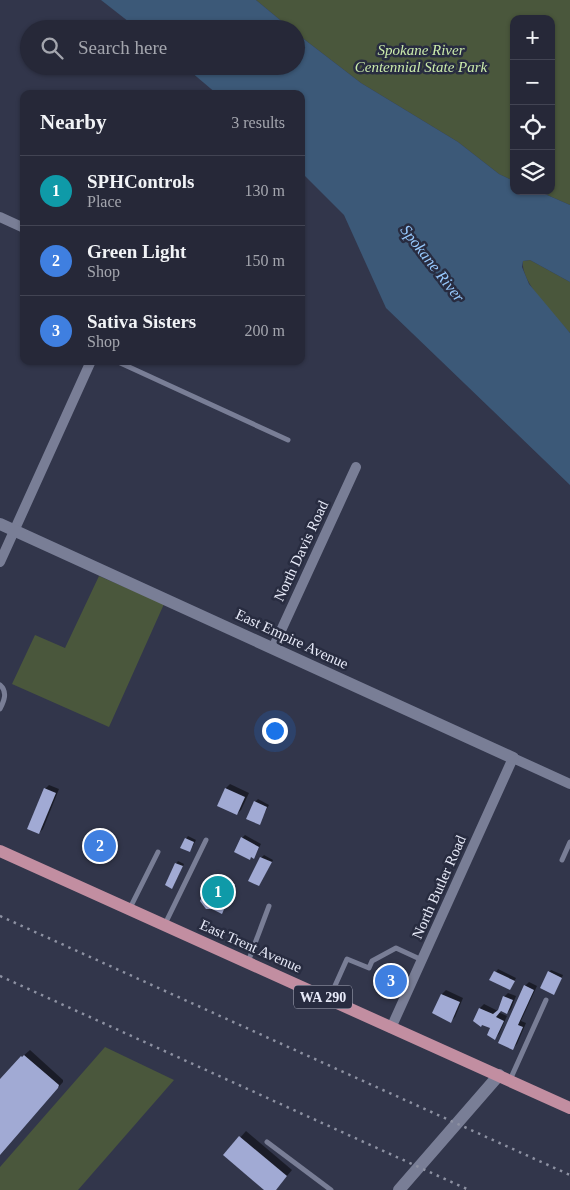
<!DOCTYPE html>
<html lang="en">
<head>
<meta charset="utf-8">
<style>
  body { margin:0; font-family:"Times New Roman",serif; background:#323443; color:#f1f3f6 }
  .controls { position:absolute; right:15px; top:15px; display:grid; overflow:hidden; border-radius:10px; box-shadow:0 1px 4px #0004 }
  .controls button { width:45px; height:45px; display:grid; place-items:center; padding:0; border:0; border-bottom:1px solid #424453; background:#262838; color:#f1f3f6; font:25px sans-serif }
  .you { position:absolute; left:274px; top:730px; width:18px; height:18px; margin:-12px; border:4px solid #fff; border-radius:50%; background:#1a73e8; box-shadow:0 0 0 8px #1a73e833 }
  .badge { display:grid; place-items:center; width:32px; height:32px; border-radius:50%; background:#8abfa5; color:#fff; font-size:16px; font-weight:700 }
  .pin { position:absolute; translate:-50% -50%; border:2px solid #fff; box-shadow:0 1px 5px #0006 }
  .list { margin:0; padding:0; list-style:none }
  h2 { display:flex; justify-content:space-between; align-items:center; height:65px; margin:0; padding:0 20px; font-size:21px }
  h2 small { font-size:16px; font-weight:400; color:#a4a6ae }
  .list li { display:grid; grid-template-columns:32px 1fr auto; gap:15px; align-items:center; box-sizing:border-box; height:70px; padding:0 20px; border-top:1px solid #424453 }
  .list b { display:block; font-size:19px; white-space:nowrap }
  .list p { margin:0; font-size:16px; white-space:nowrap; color:#a4a6ae }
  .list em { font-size:16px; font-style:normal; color:#a4a6ae }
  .icon { flex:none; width:28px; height:28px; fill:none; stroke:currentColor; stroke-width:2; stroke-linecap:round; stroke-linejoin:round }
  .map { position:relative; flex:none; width:570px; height:1190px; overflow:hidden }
  .search { position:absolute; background:#262838; box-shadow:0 1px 4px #0004; left:20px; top:20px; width:285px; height:55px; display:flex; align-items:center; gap:12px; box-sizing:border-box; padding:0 18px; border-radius:28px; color:#a4a6ae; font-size:19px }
  .panel { position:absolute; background:#262838; box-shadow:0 1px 4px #0004; left:20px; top:90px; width:285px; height:275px; border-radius:10px }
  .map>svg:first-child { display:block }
</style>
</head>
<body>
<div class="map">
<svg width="570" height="1190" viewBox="0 0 570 1190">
  <rect width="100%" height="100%" fill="#32364b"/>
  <g fill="#4a573c">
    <polygon points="256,0 570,0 570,205 538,191 551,191 551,19 514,19 514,181 499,174 458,142 361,83 296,33 296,29 291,29"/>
    <path d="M 530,260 L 570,282 L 570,333 C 556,316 520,283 523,261 Z"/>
    <polygon points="99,576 164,604 109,727 12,684 35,635 65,648"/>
    <polygon points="105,1047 174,1080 78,1190 0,1190 0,1167"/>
  </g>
  <g fill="#3c5978">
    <polygon points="101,0 256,0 291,29 138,29"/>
    <polygon points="296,33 361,83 458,142 499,174 514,181 514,191 538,191 570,205 570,282 530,260 523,261 522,267 529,284 570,333 570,485 386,308 344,215 301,172 301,94 217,94 184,66 296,66"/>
  </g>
  <g fill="#0007">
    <polygon points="230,784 249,793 241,810 237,814 219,805 226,788"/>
    <polygon points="49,785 59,789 43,829 39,833 45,789"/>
    <polygon points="258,799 269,805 259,823 255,802"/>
    <polygon points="99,831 116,839 110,853 106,857 95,835"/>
    <polygon points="245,835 261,844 254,857 242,838"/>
    <polygon points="188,836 196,840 190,851 186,839"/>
    <polygon points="264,855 273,860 259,885 261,858"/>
    <polygon points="178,861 184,864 172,888 176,864"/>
    <polygon points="212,877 221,882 224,878 235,883 223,911 202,900"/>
    <polygon points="498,969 516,978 510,989 491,980"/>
    <polygon points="551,970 563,975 554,993 549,972"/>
    <polygon points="529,982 537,986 521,1021 526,1023 517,1044 513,1048 525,986"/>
    <polygon points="446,990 463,998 455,1017 451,1021 434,1012 442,994"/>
    <polygon points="508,993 516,996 511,1009 507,1013 501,1010 498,1012 507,1016 499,1034 495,1038 492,1028 475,1021 480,1008 484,1004 498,1011 504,997"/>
    <polygon points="30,1050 63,1080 63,1082 0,1154 0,1081 22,1057"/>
    <polygon points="246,1131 292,1170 275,1190 266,1190 225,1155"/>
  </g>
  <g fill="#a1aad4">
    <polygon points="44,788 56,793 39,834 27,829"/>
    <polygon points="225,788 245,797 237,815 217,806"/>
    <polygon points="254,801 267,807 260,825 246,819"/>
    <polygon points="94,834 113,843 106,859 86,850"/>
    <polygon points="241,837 259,847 254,859 251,857 250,860 234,852"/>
    <polygon points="185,838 194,842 190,852 180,848"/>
    <polygon points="260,857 272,862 259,886 248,881"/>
    <polygon points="175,863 183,866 172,889 165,885"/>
    <polygon points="211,878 220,882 222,878 235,884 222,914 212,909 206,909 200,901"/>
    <polygon points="390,966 403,972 391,997 378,991"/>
    <polygon points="494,971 515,981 510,990 489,980"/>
    <polygon points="548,971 562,978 554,995 540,988"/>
    <polygon points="524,985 534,990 518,1025 523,1027 513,1050 498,1043"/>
    <polygon points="441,994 460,1002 451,1023 432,1013"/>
    <polygon points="503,996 513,1000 507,1014 501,1011 496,1017 504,1021 495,1040 487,1035 490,1028 482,1025 481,1027 473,1021 479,1008 493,1014 498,1010"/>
    <polygon points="24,1055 59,1085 58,1088 0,1155 0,1079 21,1056 22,1057"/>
    <polygon points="239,1136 287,1176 276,1190 264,1190 223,1155"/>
  </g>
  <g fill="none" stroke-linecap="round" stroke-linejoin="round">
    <g stroke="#797e96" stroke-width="5">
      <polyline points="116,361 288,440"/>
      <path d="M 0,685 C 8,692 4,701 0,709"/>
      <polyline points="562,860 570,842"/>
      <polyline points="130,908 158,852"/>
      <polyline points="165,924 206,840"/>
      <polyline points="248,962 269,906"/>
      <polyline points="329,999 347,959 369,968 372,961 396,948 422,960"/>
      <polyline points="510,1080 546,1000"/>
      <polyline points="267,1142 331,1190"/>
    </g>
    <g stroke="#797e96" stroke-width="10">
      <polyline points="0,217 24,228"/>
      <polyline points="0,562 91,361"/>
      <polyline points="273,648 356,467"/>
      <polyline points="391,1028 513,758 570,784"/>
    </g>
    <g stroke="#797e96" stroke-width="12">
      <polyline points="0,524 513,758"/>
      <polyline points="399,1190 499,1075"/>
    </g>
    <polyline stroke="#c28ea1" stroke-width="12" points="0,851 570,1108"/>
    <g stroke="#8d91a2" stroke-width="2.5" stroke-dasharray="2.5 5" stroke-linecap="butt">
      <polyline points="0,916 570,1175"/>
      <polyline points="0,976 469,1190"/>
    </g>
  </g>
  <g text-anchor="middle" stroke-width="5" stroke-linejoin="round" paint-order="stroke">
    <rect fill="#282c40" stroke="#aeb1c1" stroke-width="1" x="294" y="985.5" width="58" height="23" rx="4"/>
    <g font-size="14" font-weight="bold" fill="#e7eaf8">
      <text x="323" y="1002">WA 290</text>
    </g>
    <g font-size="15" font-style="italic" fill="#cbebab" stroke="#282c40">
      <text x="421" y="55">Spokane River<tspan x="421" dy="17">Centennial State Park</tspan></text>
    </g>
    <g font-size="15" fill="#e7eaf8" stroke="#282c40">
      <text transform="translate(301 551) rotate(-65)" y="5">North Davis Road</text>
      <text transform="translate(292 639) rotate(25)" y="5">East Empire Avenue</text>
      <text transform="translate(439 887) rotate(-66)" y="5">North Butler Road</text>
      <text transform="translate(251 946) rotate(24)" y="5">East Trent Avenue</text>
    </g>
    <g font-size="16" font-style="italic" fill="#97c8fd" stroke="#282c40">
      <text transform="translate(433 263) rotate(52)" y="6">Spokane River</text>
    </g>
  </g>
</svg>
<div class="controls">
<button>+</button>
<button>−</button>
<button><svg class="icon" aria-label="locate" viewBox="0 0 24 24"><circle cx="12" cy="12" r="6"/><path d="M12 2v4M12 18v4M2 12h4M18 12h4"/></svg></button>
<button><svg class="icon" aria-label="layers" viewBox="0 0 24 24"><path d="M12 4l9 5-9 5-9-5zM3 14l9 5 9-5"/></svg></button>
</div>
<div class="you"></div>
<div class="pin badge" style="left:218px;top:892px;background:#0f9aa8">1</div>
<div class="pin badge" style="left:100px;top:846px;background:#3f7fe0">2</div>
<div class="pin badge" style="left:391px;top:981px;background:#3f7fe0">3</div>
<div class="search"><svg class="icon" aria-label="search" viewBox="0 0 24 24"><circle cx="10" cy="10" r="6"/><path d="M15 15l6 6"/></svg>Search here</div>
<section class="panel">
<h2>Nearby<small>3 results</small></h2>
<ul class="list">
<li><span class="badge" style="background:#0f9aa8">1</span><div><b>SPHControls</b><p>Place</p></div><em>130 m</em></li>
<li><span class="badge" style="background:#3f7fe0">2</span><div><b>Green Light</b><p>Shop</p></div><em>150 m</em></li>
<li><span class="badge" style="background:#3f7fe0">3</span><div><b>Sativa Sisters</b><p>Shop</p></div><em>200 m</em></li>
</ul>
</section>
</div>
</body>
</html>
